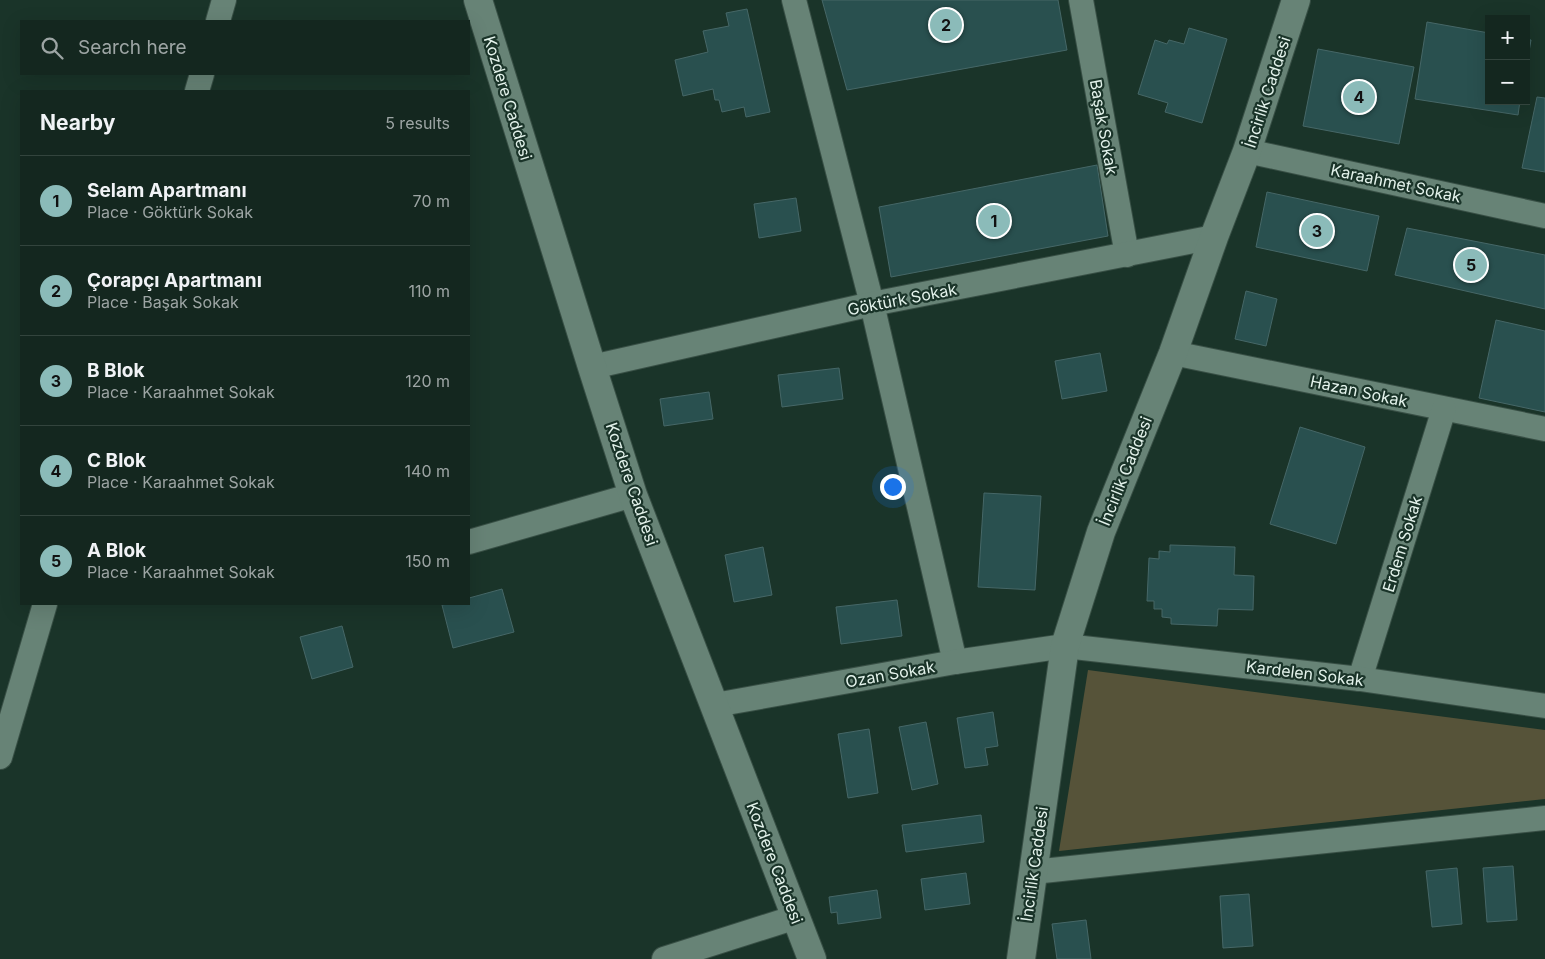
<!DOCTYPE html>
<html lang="en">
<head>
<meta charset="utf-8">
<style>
  body { margin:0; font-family:Inter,sans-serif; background:#1d2f28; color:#f1f3f6 }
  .controls { position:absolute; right:15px; top:15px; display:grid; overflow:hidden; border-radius:0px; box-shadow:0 5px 20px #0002 }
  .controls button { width:45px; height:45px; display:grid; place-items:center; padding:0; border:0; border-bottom:1px solid #33443d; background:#14271f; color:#f1f3f6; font:25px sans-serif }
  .you { position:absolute; left:892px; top:486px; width:18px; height:18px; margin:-12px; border:4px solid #fff; border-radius:50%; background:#1a73e8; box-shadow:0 0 0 8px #1a73e833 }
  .badge { display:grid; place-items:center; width:32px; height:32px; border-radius:50%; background:#8bbbb9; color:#111; font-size:16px; font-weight:700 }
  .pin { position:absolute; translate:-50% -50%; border:2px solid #fff; box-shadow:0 1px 5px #0006 }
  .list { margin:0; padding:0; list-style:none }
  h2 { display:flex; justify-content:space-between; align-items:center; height:65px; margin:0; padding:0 20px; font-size:21px }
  h2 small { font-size:16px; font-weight:400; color:#9da5a4 }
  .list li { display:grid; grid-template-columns:32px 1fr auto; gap:15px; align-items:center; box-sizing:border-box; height:90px; padding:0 20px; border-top:1px solid #33443d }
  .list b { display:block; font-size:19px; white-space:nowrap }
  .list p { margin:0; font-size:16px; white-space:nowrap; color:#9da5a4 }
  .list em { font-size:16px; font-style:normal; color:#9da5a4 }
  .icon { flex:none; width:28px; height:28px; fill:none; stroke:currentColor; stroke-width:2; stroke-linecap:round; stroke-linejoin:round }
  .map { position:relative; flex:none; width:1545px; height:959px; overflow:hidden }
  .search { position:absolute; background:#14271f; box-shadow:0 5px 20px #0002; left:20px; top:20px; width:450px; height:55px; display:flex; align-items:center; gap:12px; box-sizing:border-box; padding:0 18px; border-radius:0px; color:#9da5a4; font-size:19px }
  .panel { position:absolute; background:#14271f; box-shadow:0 5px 20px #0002; left:20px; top:90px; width:450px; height:515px; border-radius:0px }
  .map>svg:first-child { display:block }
</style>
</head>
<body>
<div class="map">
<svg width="1545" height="959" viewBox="0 0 1545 959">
  <rect width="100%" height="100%" fill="#1a3429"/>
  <polygon fill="#565339" points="1088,670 1545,730 1545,799 1059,851"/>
  <g fill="#29504f" stroke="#466767">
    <polygon points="822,0 1058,0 1067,50 847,90"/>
    <polygon points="747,9 770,112 746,117 744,107 722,112 719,100 715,100 713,89 683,96 675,60 708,52 703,31 729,26 726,13"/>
    <polygon points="1427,22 1489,33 1489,101 1520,101 1518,115 1415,99"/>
    <polygon points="1189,28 1227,39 1202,123 1165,112 1168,103 1138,94 1155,40 1167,44 1169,40 1184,44"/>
    <polygon points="1526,39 1531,40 1526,69"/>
    <polygon points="1318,49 1414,67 1399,144 1303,126"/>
    <polygon points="1537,97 1545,98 1545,172 1522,168"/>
    <polygon points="1097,165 1108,236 891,277 879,207"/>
    <polygon points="1267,192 1379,216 1367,271 1256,247"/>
    <polygon points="796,198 801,231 759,238 754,204"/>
    <polygon points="1407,228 1545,255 1545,309 1395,275"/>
    <polygon points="1246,291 1277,299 1266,346 1235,339"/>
    <polygon points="1496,320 1545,331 1545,412 1479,398"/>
    <polygon points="1100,353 1107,391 1062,399 1055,361"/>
    <polygon points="839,368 843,399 782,407 778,375"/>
    <polygon points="709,392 713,419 664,426 660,399"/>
    <polygon points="1300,427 1365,447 1336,544 1270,524"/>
    <polygon points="984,493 1041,496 1035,590 978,587"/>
    <polygon points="1170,545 1235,547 1234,575 1254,576 1253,610 1218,609 1217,626 1171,624 1171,618 1162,617 1162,609 1154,609 1154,601 1147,601 1149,558 1159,559 1159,551 1170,552"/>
    <polygon points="763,547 772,595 734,602 725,555"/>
    <polygon points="502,589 514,632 453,648 442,605 448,604 469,604 469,598"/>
    <polygon points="897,600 902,636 841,644 836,607"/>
    <polygon points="342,626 353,667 312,679 300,637"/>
    <polygon points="993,712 998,746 985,748 988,765 965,768 957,718"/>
    <polygon points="926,722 938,784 912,790 899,727"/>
    <polygon points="869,729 878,793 848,798 838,734"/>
    <polygon points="981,815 984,842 906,852 902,825"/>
    <polygon points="1513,866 1517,920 1487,922 1483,868"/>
    <polygon points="1457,868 1462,924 1432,927 1426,871"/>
    <polygon points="966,873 970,904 925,910 921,879"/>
    <polygon points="877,890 881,918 838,924 837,912 831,913 829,897"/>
    <polygon points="1249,894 1253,946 1223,948 1220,896"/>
    <polygon points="1086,920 1091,959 1057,959 1052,924"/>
  </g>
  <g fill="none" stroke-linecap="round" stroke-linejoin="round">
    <defs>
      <g id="minor">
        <polyline points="794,0 872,304 955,662"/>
        <polyline points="1081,0 1127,255"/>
        <polyline points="218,21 224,0"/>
        <polyline points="197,91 202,74"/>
        <polyline points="1247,151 1545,216"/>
        <polyline points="1173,353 1545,429"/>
        <polyline points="592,367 872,304 1214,237"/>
        <polyline points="469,542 633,495"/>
        <polyline points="1360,679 1444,409"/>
        <polyline points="715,705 955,662 1065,646 1360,679 1545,706"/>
        <polyline points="0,757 45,604"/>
        <polyline points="1033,872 1545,818"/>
        <polyline points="664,959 796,917"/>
      </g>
      <g id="tertiary">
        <polyline points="478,0 592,367 633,495 812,959"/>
        <polyline points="1021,959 1065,646 1101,532 1173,353 1214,237 1247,151 1296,0"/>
      </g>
    </defs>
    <use href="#minor" stroke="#384f45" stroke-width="26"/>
    <use href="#tertiary" stroke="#384f45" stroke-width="30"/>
    <use href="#minor" stroke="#678376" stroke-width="24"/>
    <use href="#tertiary" stroke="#678376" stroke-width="28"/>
  </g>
  <g text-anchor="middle" stroke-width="4.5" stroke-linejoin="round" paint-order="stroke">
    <g font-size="16" fill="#e3f2eb" stroke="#1a3429">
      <text transform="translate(1267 92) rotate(-72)" y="6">İncirlik Caddesi</text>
      <text transform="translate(508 98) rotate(73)" y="6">Kozdere Caddesi</text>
      <text transform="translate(1104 127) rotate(80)" y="6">Başak Sokak</text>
      <text transform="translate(1396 183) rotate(12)" y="6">Karaahmet Sokak</text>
      <text transform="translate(902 299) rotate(-11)" y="6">Göktürk Sokak</text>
      <text transform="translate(1359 391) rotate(12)" y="6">Hazan Sokak</text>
      <text transform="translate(1125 471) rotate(-68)" y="6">İncirlik Caddesi</text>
      <text transform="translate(632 484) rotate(71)" y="6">Kozdere Caddesi</text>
      <text transform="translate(1402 544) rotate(-73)" y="6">Erdem Sokak</text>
      <text transform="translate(1305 673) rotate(7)" y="6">Kardelen Sokak</text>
      <text transform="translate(890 674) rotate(-10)" y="6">Ozan Sokak</text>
      <text transform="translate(775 863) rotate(69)" y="6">Kozdere Caddesi</text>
      <text transform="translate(1034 864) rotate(-82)" y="6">İncirlik Caddesi</text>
    </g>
  </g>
</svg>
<div class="controls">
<button>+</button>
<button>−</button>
</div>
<div class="you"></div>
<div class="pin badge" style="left:994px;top:221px">1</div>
<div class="pin badge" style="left:946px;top:25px">2</div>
<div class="pin badge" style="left:1317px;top:231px">3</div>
<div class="pin badge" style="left:1359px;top:97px">4</div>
<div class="pin badge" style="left:1471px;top:265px">5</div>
<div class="search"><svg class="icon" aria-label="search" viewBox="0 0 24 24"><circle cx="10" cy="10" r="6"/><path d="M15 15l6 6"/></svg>Search here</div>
<section class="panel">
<h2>Nearby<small>5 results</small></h2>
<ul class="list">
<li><span class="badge">1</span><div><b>Selam Apartmanı</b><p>Place · Göktürk Sokak</p></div><em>70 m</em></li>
<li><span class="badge">2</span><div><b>Çorapçı Apartmanı</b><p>Place · Başak Sokak</p></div><em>110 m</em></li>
<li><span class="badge">3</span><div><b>B Blok</b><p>Place · Karaahmet Sokak</p></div><em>120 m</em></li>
<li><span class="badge">4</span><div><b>C Blok</b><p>Place · Karaahmet Sokak</p></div><em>140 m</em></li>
<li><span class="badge">5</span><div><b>A Blok</b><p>Place · Karaahmet Sokak</p></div><em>150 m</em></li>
</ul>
</section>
</div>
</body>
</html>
